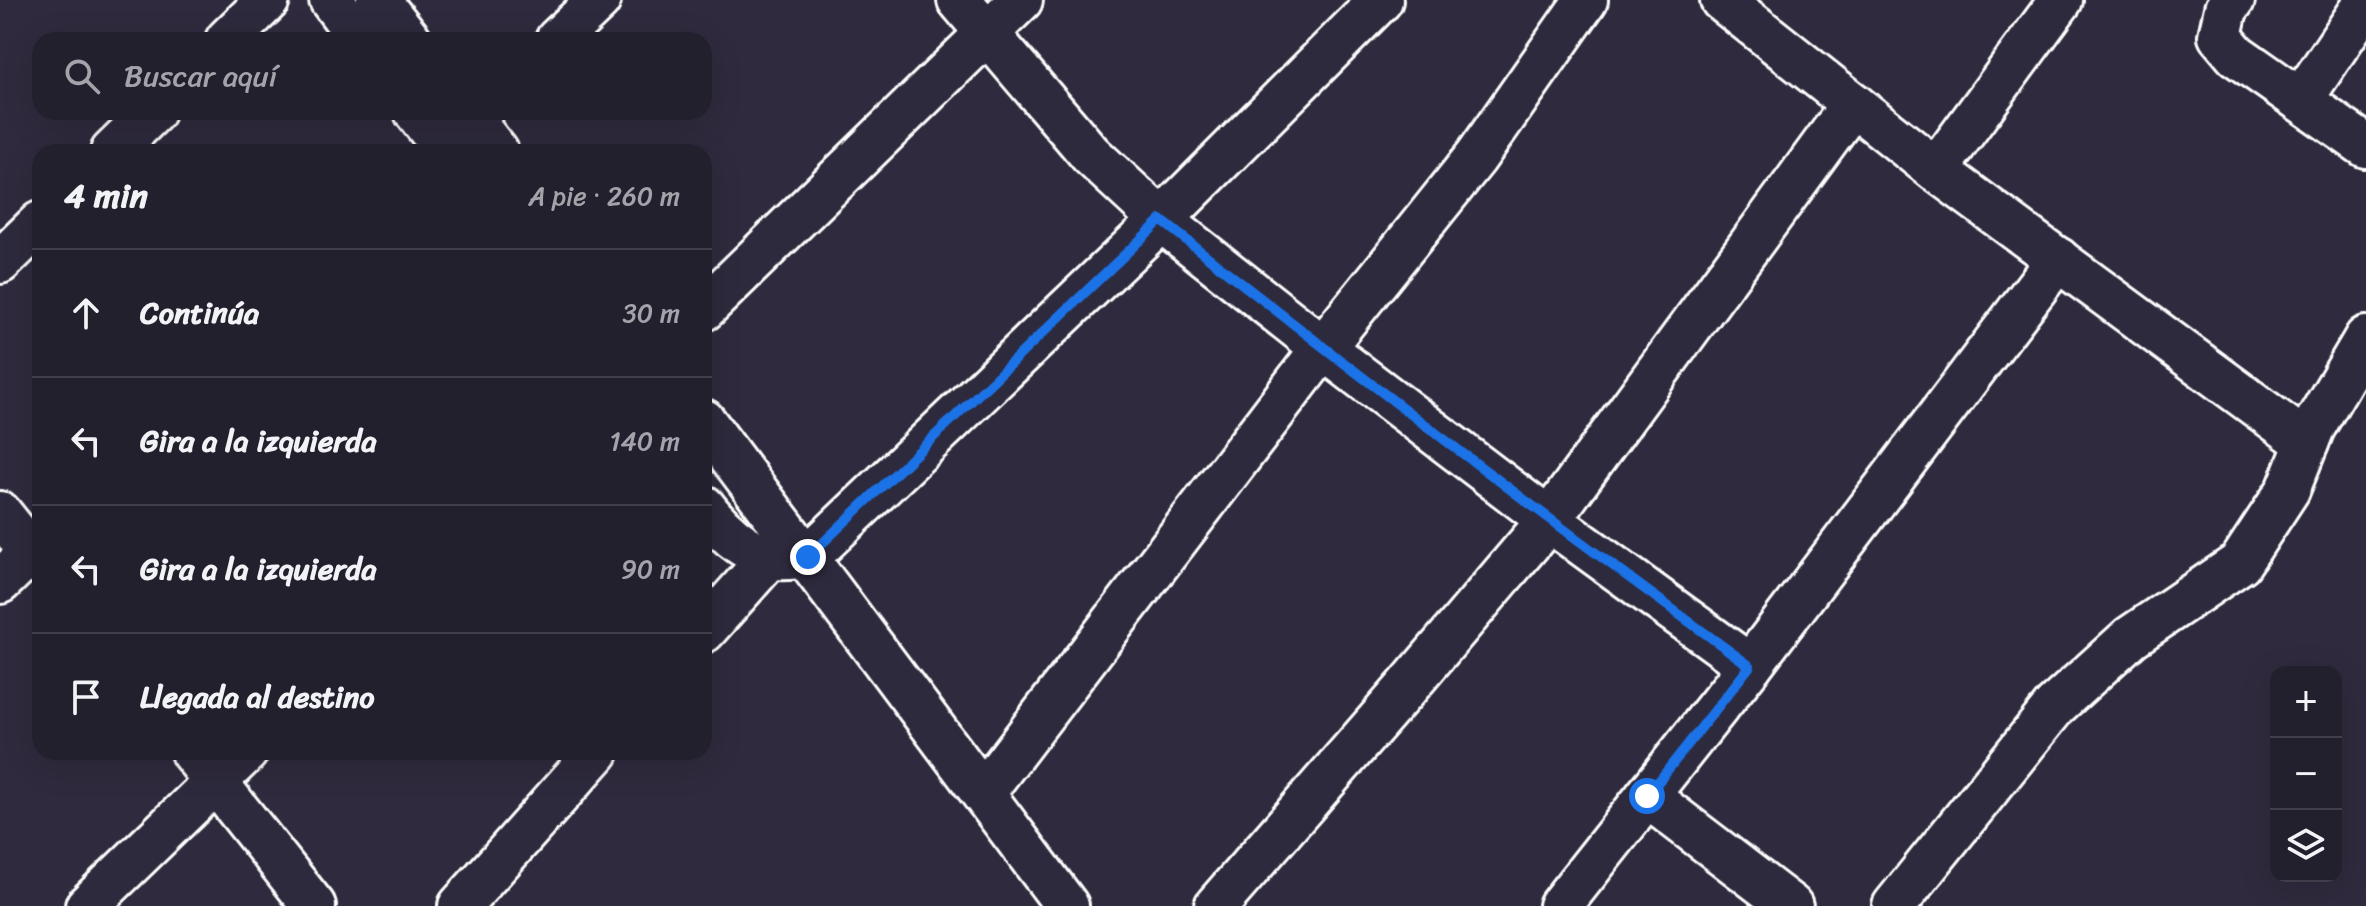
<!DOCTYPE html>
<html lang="es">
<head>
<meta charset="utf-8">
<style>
  body { margin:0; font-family:Sriracha,sans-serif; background:#2b2836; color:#f1f3f6 }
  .controls { position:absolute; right:24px; bottom:24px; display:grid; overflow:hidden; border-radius:16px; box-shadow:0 8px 32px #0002 }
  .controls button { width:72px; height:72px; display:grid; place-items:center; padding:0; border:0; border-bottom:2px solid #403e4a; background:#23202e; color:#f1f3f6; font:40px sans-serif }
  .stop { position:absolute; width:24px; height:24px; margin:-18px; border:6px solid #1a73e8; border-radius:50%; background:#fff }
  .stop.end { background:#1a73e8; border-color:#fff; box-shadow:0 2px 8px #0008 }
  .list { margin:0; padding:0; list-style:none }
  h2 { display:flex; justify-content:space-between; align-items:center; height:104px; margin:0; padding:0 32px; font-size:34px }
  h2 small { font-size:26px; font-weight:400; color:#a3a3aa }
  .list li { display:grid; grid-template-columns:52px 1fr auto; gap:24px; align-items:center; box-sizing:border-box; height:128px; padding:0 32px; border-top:2px solid #403e4a }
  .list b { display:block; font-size:30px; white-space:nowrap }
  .list em { font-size:26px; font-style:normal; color:#a3a3aa }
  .icon { flex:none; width:44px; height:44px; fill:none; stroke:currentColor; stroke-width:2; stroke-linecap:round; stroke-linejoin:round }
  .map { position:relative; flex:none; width:2366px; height:906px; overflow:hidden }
  .search { position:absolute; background:#23202e; box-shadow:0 8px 32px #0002; left:32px; top:32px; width:680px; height:88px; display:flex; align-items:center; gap:20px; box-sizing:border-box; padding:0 28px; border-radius:24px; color:#a3a3aa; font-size:30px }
  .panel { position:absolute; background:#23202e; box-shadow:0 8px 32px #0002; left:32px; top:144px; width:680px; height:616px; border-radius:24px }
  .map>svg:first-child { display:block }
</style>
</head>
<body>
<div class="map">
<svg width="2366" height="906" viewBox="0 0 2366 906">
  <rect width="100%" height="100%" fill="#2f2a3d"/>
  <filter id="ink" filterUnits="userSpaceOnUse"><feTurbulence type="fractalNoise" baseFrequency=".0125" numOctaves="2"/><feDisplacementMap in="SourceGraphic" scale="16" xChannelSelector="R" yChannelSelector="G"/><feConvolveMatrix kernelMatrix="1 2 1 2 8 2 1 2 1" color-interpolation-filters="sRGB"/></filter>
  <g filter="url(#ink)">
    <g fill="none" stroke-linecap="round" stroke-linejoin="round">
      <defs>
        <g id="minor">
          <polyline points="331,0 361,40"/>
          <polyline points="378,0 410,40"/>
          <polyline points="959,0 1091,155 1161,220 1323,348 1549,520 1750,666"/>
          <polyline points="1722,0 1936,170 2307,443"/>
          <polyline points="2233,0 2226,9 2220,36 2236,55 2366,146"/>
          <polyline points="227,40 268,0"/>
          <polyline points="557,40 599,0"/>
          <polyline points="2301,100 2366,3"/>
          <polyline points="416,112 447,152"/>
          <polyline points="466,112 497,152"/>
          <polyline points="112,152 153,112"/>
          <polyline points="440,152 481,112"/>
          <polyline points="1936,170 2061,0"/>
          <polyline points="0,262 40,223"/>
          <polyline points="704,309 1021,0"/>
          <polyline points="704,421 1067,906"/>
          <path d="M 704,507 C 719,527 744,551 769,557 C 781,560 796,557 808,557 L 1161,220 L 1381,0"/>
          <polyline points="0,513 40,563"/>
          <polyline points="0,582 40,543"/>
          <polyline points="704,631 770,557"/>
          <polyline points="192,752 314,906"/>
          <polyline points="983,793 1323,348 1476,157 1586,0"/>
          <polyline points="1647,796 1791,906"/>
          <polyline points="87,906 246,752"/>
          <polyline points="460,906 597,752"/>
          <polyline points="1216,906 1409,685 1549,520 1853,104"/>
          <polyline points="1560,906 1750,666 2058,259"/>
          <polyline points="1894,906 2055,706 2131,637 2240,563 2288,490 2313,428 2366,338"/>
        </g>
      </defs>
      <use href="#minor" stroke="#fff" stroke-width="48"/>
      <use href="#minor" stroke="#2f2a3d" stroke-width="42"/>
    </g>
  </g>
  <g fill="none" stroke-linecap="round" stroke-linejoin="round" filter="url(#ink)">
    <path stroke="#1a73e8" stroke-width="10" d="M 808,557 L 1161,220 C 1354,373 1550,521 1750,666 L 1647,796"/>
  </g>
</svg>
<div class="controls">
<button>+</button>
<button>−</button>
<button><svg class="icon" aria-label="layers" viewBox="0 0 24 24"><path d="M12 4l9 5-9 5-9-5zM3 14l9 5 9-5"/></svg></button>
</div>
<div class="stop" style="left:1647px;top:796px"></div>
<div class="stop end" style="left:808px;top:557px"></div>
<div class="search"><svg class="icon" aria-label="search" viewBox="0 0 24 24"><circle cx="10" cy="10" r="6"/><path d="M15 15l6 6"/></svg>Buscar aquí</div>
<section class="panel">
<h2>4 min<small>A pie · 260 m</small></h2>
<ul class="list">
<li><svg class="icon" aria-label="ahead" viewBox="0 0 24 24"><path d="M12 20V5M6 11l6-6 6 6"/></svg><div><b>Continúa</b></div><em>30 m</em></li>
<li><svg class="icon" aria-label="left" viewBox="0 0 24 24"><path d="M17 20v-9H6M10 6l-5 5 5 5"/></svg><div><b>Gira a la izquierda</b></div><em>140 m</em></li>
<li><svg class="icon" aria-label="left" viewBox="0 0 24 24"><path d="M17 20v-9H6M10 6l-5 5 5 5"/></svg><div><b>Gira a la izquierda</b></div><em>90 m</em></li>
<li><svg class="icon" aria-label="arrive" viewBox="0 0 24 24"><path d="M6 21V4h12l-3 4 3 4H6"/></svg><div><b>Llegada al destino</b></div></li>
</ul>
</section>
</div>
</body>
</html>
